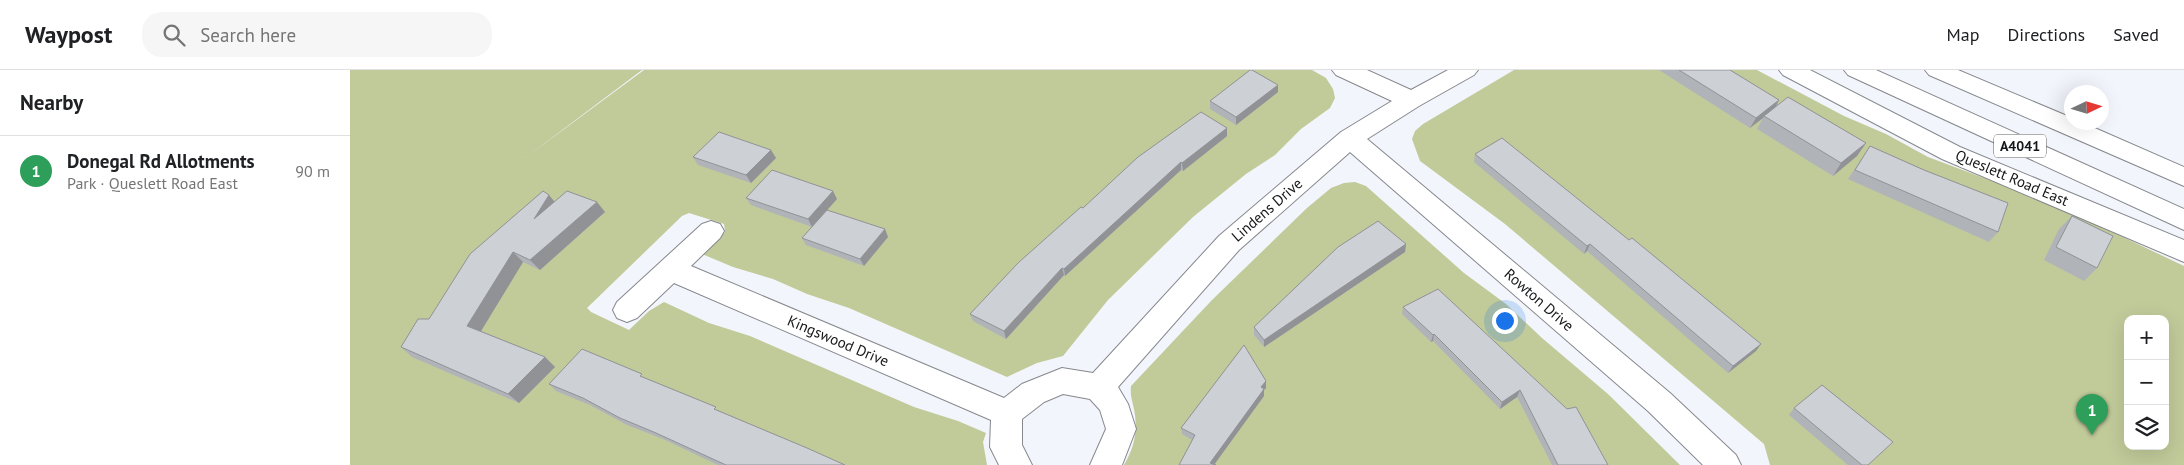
<!DOCTYPE html>
<html lang="en">
<head>
<meta charset="utf-8">
<style>
  body { margin:0; font-family:"PT Sans",sans-serif; background:#f6f6f6; color:#202124 }
  .controls { position:absolute; right:15px; bottom:15px; display:grid; overflow:hidden; border-radius:10px; box-shadow:0 5px 20px #0002 }
  .controls button { width:45px; height:45px; display:grid; place-items:center; padding:0; border:0; border-bottom:1px solid #e0e0e0; background:#fff; color:#202124; font:25px sans-serif }
  .compass { position:absolute; left:1714px; top:15px; width:45px; height:45px; border-radius:50%; background:#fff; box-shadow:0 5px 20px #0002; rotate:86deg }
  .you { position:absolute; left:1154px; top:250px; width:18px; height:18px; margin:-12px; border:4px solid #fff; border-radius:50%; background:#1a73e8; box-shadow:0 0 0 8px #1a73e833 }
  .badge { display:grid; place-items:center; width:32px; height:32px; border-radius:50%; background:#2563eb; color:#fff; font-size:16px; font-weight:700 }
  .pin { position:absolute; translate:-50% -41px; filter:drop-shadow(0 1px 2px #0008) }
  .pin::after { content:''; position:absolute; top:26px; width:18px; height:15px; background:inherit; clip-path:polygon(0 0,100% 0,50% 100%) }
  .list { margin:0; padding:0; list-style:none }
  h2 { display:flex; justify-content:space-between; align-items:center; height:65px; margin:0; padding:0 20px; font-size:21px }
  h2 small { font-size:16px; font-weight:400; color:#757577 }
  .list li { display:grid; grid-template-columns:32px 1fr auto; gap:15px; align-items:center; box-sizing:border-box; height:70px; padding:0 20px; border-top:1px solid #e0e0e0 }
  .list b { display:block; font-size:19px; white-space:nowrap }
  .list p { margin:0; font-size:16px; white-space:nowrap; color:#757577 }
  .list em { font-size:16px; font-style:normal; color:#757577 }
  .icon { flex:none; width:28px; height:28px; fill:none; stroke:currentColor; stroke-width:2; stroke-linecap:round; stroke-linejoin:round }
  .map { position:relative; flex:none; width:1834px; height:395px; overflow:hidden }
  header { display:flex; align-items:center; gap:30px; box-sizing:border-box; height:70px; padding:0 25px; background:#fff; border-bottom:1px solid #e0e0e0 }
  header strong { font-size:24px }
  nav { display:flex; gap:28px; margin-inline-start:auto; font-size:18px }
  .search { width:350px; height:45px; background:#f6f6f6; display:flex; align-items:center; gap:12px; box-sizing:border-box; padding:0 18px; border-radius:20px; color:#757577; font-size:19px }
  main { display:flex }
  aside { flex:1; background:#fff }
  .map>svg:first-child { display:block }
</style>
</head>
<body>
<header>
<strong>Waypost</strong>
<div class="search"><svg class="icon" aria-label="search" viewBox="0 0 24 24"><circle cx="10" cy="10" r="6"/><path d="M15 15l6 6"/></svg>Search here</div>
<nav><a>Map</a><a>Directions</a><a>Saved</a></nav>
</header>
<main>
<aside>
<h2>Nearby<small></small></h2>
<ul class="list">
<li><span class="badge" style="background:#2e9e5b">1</span><div><b>Donegal Rd Allotments</b><p>Park · Queslett Road East</p></div><em>90 m</em></li>
</ul>
</aside>
<div class="map">
<svg width="1834" height="395" viewBox="0 0 1834 395">
  <rect width="100%" height="100%" fill="#f2f5fb"/>
  <g fill="#c1ca99" fill-rule="evenodd">
    <polygon points="0,0 292,0 175,88 294,0 962,0 976,8 983,19 985,28 980,38 951,59 925,85 896,104 843,147 758,230 713,286 687,293 657,307 499,238 457,224 423,209 383,197 352,184 375,162 374,154 339,143 332,146 237,238 241,242 279,260 299,241 314,232 359,253 400,266 564,337 608,351 636,363 633,372 637,395 0,395"/>
    <path d="M 1164,0 L 1407,0 L 1494,46 L 1536,64 L 1578,87 L 1666,120 L 1754,158 L 1834,196 L 1834,395 L 1420,395 L 1414,374 L 1155,154 L 1070,91 L 1062,69 L 1065,61 L 1073,54 ZM 1778,249 L 1815,249 L 1815,376 L 1778,376 Z"/>
    <path d="M 1005,112 L 1016,116 L 1114,203 L 1156,234 L 1192,268 L 1258,324 L 1330,395 L 774,395 C 785,376 788,360 784,339 C 782,330 780,325 781,316 L 862,230 L 957,138 L 981,118 L 994,113 Z"/>
  </g>
  <g fill="none" stroke-linecap="round" stroke-linejoin="round">
    <defs>
      <g id="minor">
        <polygon points="982,0 1017,0 1061,20 1098,0 1128,0 1124,5 1069,36 1017,69 1320,323 1386,385 1391,395 1353,395 1298,341 1000,82 889,180 768,317 778,334 786,359 772,395 740,395 756,359 750,340 740,329 713,324 694,332 672,349 672,375 682,395 649,395 640,377 641,350 324,213 287,248 277,252 267,248 263,240 267,232 352,154 361,151 370,154 374,161 370,168 341,196 654,328 672,314 712,298 743,303 869,166 991,62 1042,31 986,5"/>
        <polygon points="1429,0 1460,0 1610,77 1834,170 1834,192 1592,89 1433,5"/>
      </g>
      <g id="trunk">
        <polygon points="1494,0 1526,0 1834,139 1834,160 1498,5"/>
        <polygon points="1575,0 1608,0 1722,48 1722,52 1731,52 1834,97 1834,116 1579,5"/>
      </g>
    </defs>
    <use href="#minor" stroke="#85888d" stroke-width="2"/>
    <use href="#trunk" stroke="#85888d" stroke-width="2"/>
    <use href="#minor" fill="#fff" fill-rule="evenodd"/>
    <use href="#trunk" fill="#fff" fill-rule="evenodd"/>
  </g>
  <g fill="#b0b4b8">
    <polygon points="1309,0 1380,0 1429,30 1426,37 1516,73 1507,86 1483,106 1407,59 1413,48 1400,58"/>
    <polygon points="928,15 928,22 886,55 860,39 860,31"/>
    <polygon points="877,58 877,66 833,101 831,100 715,206 714,205 656,269 623,251 620,244 733,138"/>
    <polygon points="1520,76 1574,100 1648,162 1639,172 1498,109"/>
    <polygon points="1125,84 1406,281 1378,303 1237,181 1234,184 1124,92"/>
    <polygon points="343,87 426,88 401,113 348,95"/>
    <polygon points="199,125 204,132 255,142 190,200 173,192 131,261 195,287 205,297 169,333 62,287 51,277"/>
    <polygon points="396,128 487,129 477,140 538,167 514,196 456,175 452,168 462,157 401,135"/>
    <polygon points="1722,146 1747,198 1734,211 1694,190 1709,159"/>
    <polygon points="1056,174 1055,182 914,277 904,265 904,257"/>
    <polygon points="1088,219 1258,395 1202,395 1167,327 1150,339 1083,271 1081,272 1052,244 1053,237"/>
    <polygon points="297,309 369,341 495,395 368,395 313,369 277,355 240,335 206,321 199,314"/>
    <polygon points="916,311 916,318 914,320 914,326 864,394 829,395 842,370 832,364 831,358"/>
    <polygon points="1444,338 1518,395 1498,395 1439,345"/>
  </g>
  <g fill="#909296">
    <polygon points="928,15 928,22 886,55 886,47"/>
    <polygon points="1429,30 1424,40 1414,46 1413,48 1400,58 1406,48"/>
    <polygon points="877,58 877,66 833,101 832,93"/>
    <polygon points="1516,73 1507,86 1483,106 1491,93"/>
    <polygon points="421,80 426,88 401,113 396,105"/>
    <polygon points="831,92 831,100 715,206 714,199"/>
    <polygon points="483,121 487,129 462,157 458,149"/>
    <polygon points="199,125 208,136 184,149"/>
    <polygon points="247,132 255,142 190,200 180,190"/>
    <polygon points="535,159 538,167 514,196 510,189"/>
    <polygon points="1056,174 1055,182 914,277 914,270"/>
    <polygon points="1240,174 1237,181 1234,184 1237,176"/>
    <polygon points="163,182 173,192 128,266 117,256"/>
    <polygon points="712,198 714,205 656,269 654,261"/>
    <polygon points="1084,264 1083,271 1081,272 1083,265"/>
    <polygon points="1411,274 1406,281 1378,303 1383,296"/>
    <polygon points="195,287 205,297 169,333 158,324"/>
    <polygon points="916,311 916,318 914,320 914,326 864,395 860,393 911,317"/>
    <polygon points="1170,320 1167,327 1150,339 1152,332"/>
  </g>
  <g fill="#cdd1d6" stroke="#909296">
    <polygon points="900,0 902,0 928,15 886,47 860,31"/>
    <polygon points="1329,0 1380,0 1429,30 1406,48"/>
    <polygon points="1438,27 1516,73 1491,93 1414,46"/>
    <polygon points="851,42 877,58 832,93 831,92 714,199 712,198 654,261 620,244 668,193 731,137 733,138 788,87"/>
    <polygon points="369,62 421,80 396,105 343,87"/>
    <polygon points="1152,68 1279,170 1282,168 1411,274 1383,296 1240,174 1237,176 1125,84"/>
    <polygon points="1520,76 1574,100 1658,133 1648,162 1505,100"/>
    <polygon points="422,100 483,121 458,149 396,128"/>
    <polygon points="193,121 199,125 184,149 217,121 247,132 180,190 163,182 117,256 195,287 158,324 51,277 68,249 79,249 120,184"/>
    <polygon points="477,140 535,159 510,189 452,168"/>
    <polygon points="1722,146 1763,166 1747,198 1706,177"/>
    <polygon points="1028,151 1056,174 914,270 904,257 988,177"/>
    <polygon points="1088,219 1217,339 1226,337 1258,395 1208,395 1170,320 1152,332 1084,264 1083,265 1053,237"/>
    <polygon points="894,275 916,311 911,317 914,319 860,393 866,395 829,395 845,365 831,358"/>
    <polygon points="232,279 292,304 290,306 366,337 364,339 457,378 495,395 376,395 306,363 270,348 233,328 199,314"/>
    <polygon points="1472,315 1543,372 1518,395 1512,395 1444,338"/>
  </g>
  <g text-anchor="middle" stroke-width="4" stroke-linejoin="round" paint-order="stroke">
    <rect fill="#fff" stroke="#5b5c5d" stroke-width="1" x="1644" y="64.5" width="52" height="23" rx="4"/>
    <g font-size="14" font-weight="bold" fill="#151618">
      <text x="1670" y="81">A4041</text>
    </g>
    <g font-size="15" fill="#151618" stroke="#fff">
      <text transform="translate(1662 108) rotate(23)" y="5">Queslett Road East</text>
      <text transform="translate(917 140) rotate(-41)" y="5">Lindens Drive</text>
      <text transform="translate(1189 230) rotate(41)" y="5">Rowton Drive</text>
      <text transform="translate(488 271) rotate(23)" y="5">Kingswood Drive</text>
    </g>
  </g>
</svg>
<div class="controls">
<button>+</button>
<button>−</button>
<button><svg class="icon" aria-label="layers" viewBox="0 0 24 24"><path d="M12 4l9 5-9 5-9-5zM3 14l9 5 9-5"/></svg></button>
</div>
<svg class="compass" viewBox="-18 -18 36 36"><path d="M0-13l5 13h-10z" fill="#e53935"/><path d="M0 13l5-13h-10z" fill="#757577"/></svg>
<div class="you"></div>
<div class="pin badge" style="left:1742px;top:365px;background:#2e9e5b">1</div>
</div>
</main>
</body>
</html>
